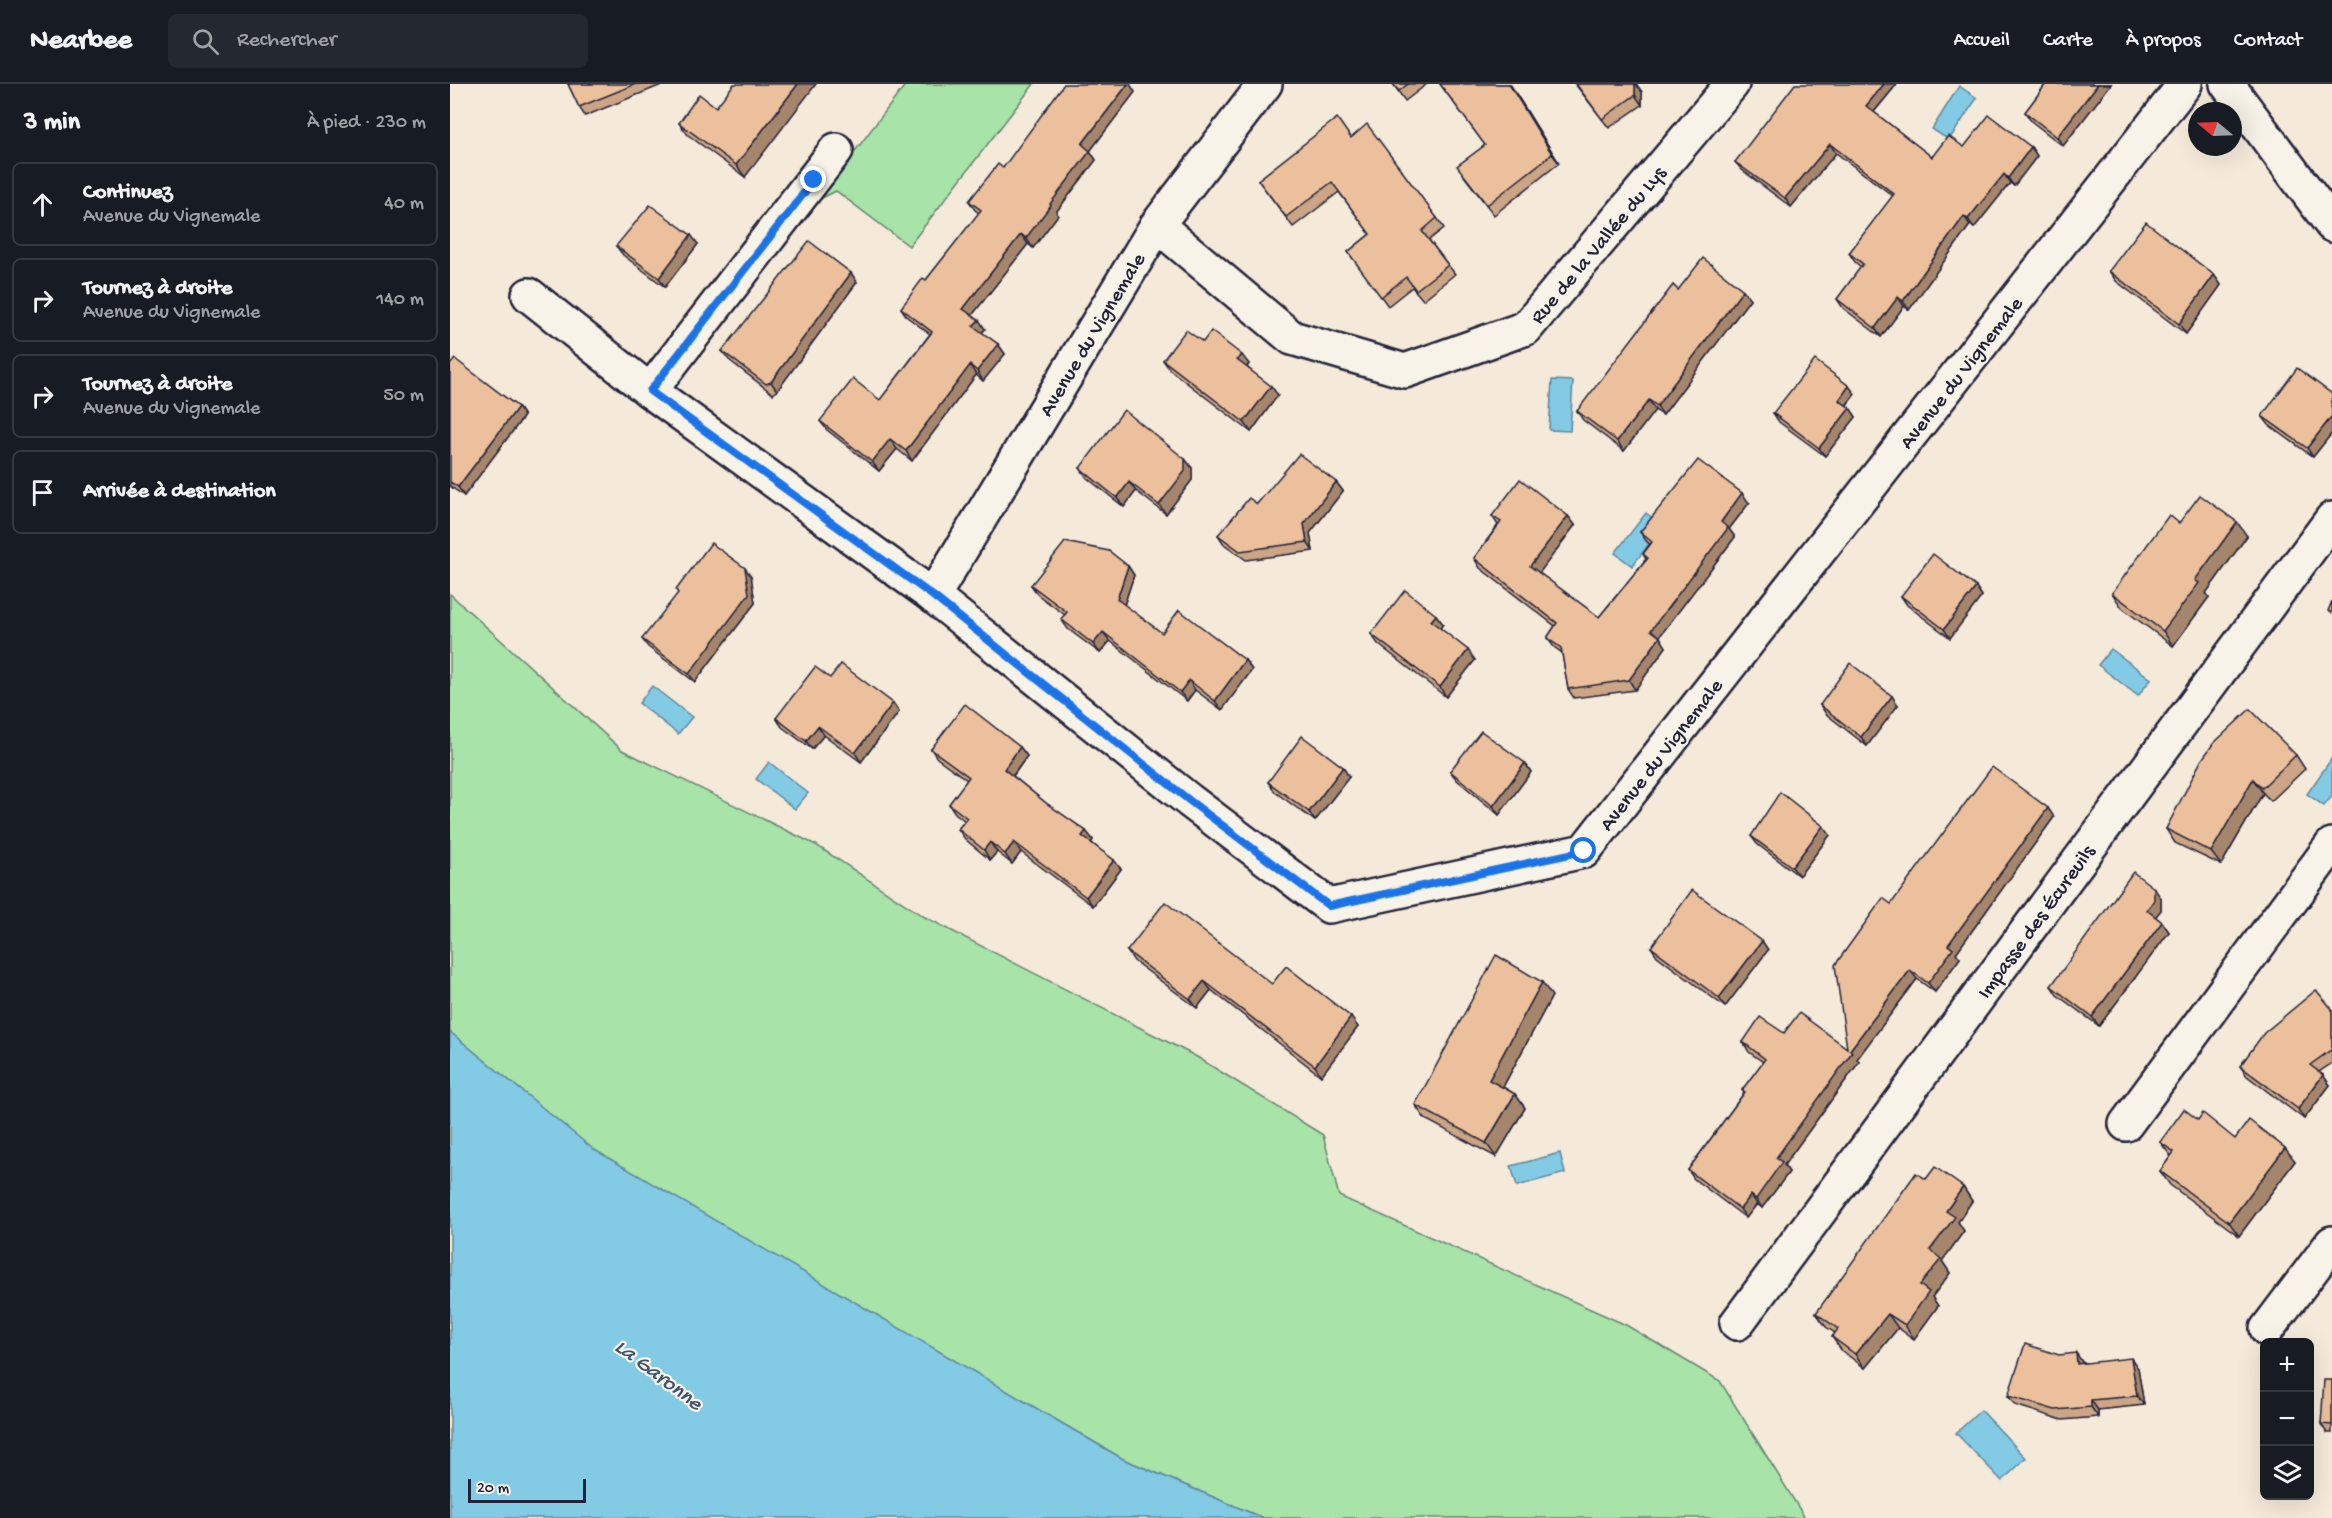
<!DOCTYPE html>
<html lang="fr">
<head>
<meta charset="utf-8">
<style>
  body { margin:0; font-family:"Gochi Hand",sans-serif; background:#242831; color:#f1f3f6 }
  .controls { position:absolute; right:18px; bottom:18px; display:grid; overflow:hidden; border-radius:9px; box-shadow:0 6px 24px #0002 }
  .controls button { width:54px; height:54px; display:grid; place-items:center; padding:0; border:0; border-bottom:2px solid #363941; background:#171b24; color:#f1f3f6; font:30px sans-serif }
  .compass { position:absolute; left:1738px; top:18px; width:54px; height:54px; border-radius:50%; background:#171b24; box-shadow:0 6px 24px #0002; rotate:289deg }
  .scale { position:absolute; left:18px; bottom:15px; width:118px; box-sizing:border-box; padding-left:6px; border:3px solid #22223b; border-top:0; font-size:16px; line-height:21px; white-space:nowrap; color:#22223b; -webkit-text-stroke:4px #f7f3e8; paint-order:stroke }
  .stop { position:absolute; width:18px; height:18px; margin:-14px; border:4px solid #1a73e8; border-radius:50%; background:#fff }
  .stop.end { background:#1a73e8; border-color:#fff; box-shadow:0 2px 6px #0008 }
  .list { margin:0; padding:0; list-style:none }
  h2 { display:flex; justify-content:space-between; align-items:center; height:78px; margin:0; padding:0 24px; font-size:26px }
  h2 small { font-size:20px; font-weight:400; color:#9ea1a6 }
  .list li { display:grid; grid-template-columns:39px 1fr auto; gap:18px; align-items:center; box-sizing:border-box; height:84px; margin:0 12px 12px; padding:0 12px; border:2px solid #363941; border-radius:9px }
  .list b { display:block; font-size:22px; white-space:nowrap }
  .list p { margin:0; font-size:20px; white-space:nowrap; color:#9ea1a6 }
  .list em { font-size:20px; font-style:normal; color:#9ea1a6 }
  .icon { flex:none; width:33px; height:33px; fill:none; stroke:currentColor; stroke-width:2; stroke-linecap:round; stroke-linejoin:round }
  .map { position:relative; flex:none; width:1882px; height:1434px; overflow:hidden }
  header { display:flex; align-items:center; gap:36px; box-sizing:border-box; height:84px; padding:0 30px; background:#171b24; border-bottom:2px solid #363941 }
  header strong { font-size:28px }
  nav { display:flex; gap:33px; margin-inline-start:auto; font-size:21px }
  .search { width:420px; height:54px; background:#242831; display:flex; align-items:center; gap:15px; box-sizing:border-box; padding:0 21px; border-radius:9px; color:#9ea1a6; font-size:22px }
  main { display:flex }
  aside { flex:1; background:#171b24 }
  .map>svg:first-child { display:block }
</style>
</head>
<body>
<header>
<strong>Nearbee</strong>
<div class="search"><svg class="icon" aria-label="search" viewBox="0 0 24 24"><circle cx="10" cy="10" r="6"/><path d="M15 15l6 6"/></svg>Rechercher</div>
<nav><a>Accueil</a><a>Carte</a><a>À propos</a><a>Contact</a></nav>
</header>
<main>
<aside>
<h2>3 min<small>À pied · 230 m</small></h2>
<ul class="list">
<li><svg class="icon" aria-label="ahead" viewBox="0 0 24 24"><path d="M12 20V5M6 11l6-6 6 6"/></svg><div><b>Continuez</b><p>Avenue du Vignemale</p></div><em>40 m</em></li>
<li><svg class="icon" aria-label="right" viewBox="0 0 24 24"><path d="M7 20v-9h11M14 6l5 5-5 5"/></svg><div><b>Tournez à droite</b><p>Avenue du Vignemale</p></div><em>140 m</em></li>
<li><svg class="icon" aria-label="right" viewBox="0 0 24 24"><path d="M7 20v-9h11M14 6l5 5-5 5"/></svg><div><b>Tournez à droite</b><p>Avenue du Vignemale</p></div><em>50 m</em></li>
<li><svg class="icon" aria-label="arrive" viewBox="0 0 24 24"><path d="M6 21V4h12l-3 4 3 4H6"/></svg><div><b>Arrivée à destination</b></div></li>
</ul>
</aside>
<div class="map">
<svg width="1882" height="1434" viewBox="0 0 1882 1434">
  <rect width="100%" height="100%" fill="#f5e9d9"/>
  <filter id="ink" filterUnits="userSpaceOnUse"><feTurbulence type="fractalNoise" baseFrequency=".0167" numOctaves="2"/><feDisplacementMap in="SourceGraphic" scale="12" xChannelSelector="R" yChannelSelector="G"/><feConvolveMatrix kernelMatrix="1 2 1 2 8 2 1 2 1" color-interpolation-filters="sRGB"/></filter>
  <g filter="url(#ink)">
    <g fill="#a8e3a8" stroke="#658272" stroke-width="1.5">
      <polygon points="456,0 584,0 459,162 386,107 368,116"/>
      <polygon points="0,510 172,666 366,761 473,832 747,973 873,1051 889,1112 1176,1241 1270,1297 1355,1434 813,1434 673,1375 142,1065 0,948"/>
    </g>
    <g fill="#83cae4" stroke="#5c87a0" stroke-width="1.5">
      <polygon points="1509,2 1527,14 1499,56 1482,45"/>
      <polygon points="1102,296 1123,297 1120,347 1099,346"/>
      <polygon points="1196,429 1213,442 1182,482 1165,469"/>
      <polygon points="1661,565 1701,595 1688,612 1648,581"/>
      <polygon points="202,602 242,633 228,650 189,619"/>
      <polygon points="1882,674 1882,712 1874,722 1857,710"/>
      <polygon points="319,678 358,709 345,725 306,695"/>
      <polygon points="0,948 143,1065 673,1375 813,1434 0,1434"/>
      <polygon points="1110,1069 1115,1089 1067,1102 1061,1082"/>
      <polygon points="1531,1326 1576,1374 1552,1397 1506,1349"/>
    </g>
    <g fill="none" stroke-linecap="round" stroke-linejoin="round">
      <defs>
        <g id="minor">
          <polyline points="1777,0 1882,141"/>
          <polyline points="707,141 842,254 955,287 1076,244 1282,0"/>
          <polyline points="79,211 200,307 483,512 740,717 879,822 1134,767 1735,0"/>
          <polyline points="200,307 386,66"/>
          <polyline points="483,512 707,141 815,0"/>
          <polyline points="1676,1040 1882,761"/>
          <polyline points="1287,1239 1882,435"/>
          <polyline points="1817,1245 1882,1159"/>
        </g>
      </defs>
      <use href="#minor" stroke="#22223b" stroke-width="38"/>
      <use href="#minor" stroke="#f7f3e8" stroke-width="33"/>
    </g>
    <g fill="#cba586" stroke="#22223b" stroke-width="1.5">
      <polygon points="118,0 214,0 135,32 129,23"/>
      <polygon points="943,0 977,0 955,17"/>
      <polygon points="990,0 1060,0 1109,79 1044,131 1014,92 1035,61"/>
      <polygon points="1125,0 1186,0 1192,8 1192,21 1159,44"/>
      <polygon points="1447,0 1424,28 1482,73 1514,63 1581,63 1587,72 1564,102 1560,99 1524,144 1520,141 1459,226 1454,222 1431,253 1393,224 1387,215 1411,183 1405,178 1399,169 1443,112 1386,69 1341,123 1292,86 1285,78"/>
      <polygon points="1596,0 1661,0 1613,62 1581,37 1575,28"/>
      <polygon points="685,8 640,67 646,76 606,128 608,131 583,164 578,160 522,231 535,245 532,249 548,260 555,270 533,297 526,291 462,377 447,365 429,387 377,346 370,337 430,316 480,250 457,233 451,224 476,196 529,129 525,126 519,117 553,84"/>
      <polygon points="266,23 295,93 238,51 229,39"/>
      <polygon points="901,54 987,134 994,144 979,156 1005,190 973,216 962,203 938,222 898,168 920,150 889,108 843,143 808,96"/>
      <polygon points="248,160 215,203 173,171 166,162"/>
      <polygon points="1659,187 1764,191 1771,201 1736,250 1666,197"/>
      <polygon points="401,189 407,198 327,307 323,310 279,276 272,267"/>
      <polygon points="1293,206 1300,215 1213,331 1205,326 1174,367 1133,336 1127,327"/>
      <polygon points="753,258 799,280 797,283 828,311 801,348 720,286 713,276"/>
      <polygon points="0,281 68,323 74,332 14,412 0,402"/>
      <polygon points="1405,310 1396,322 1400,324 1406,333 1375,372 1329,338 1323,329"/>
      <polygon points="1882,310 1882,349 1863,373 1819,341 1812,332"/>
      <polygon points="735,375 742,384 742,396 716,430 686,407 674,423 637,394 630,384"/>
      <polygon points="886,398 893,407 860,449 863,467 796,476 774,460 768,451 807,420"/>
      <polygon points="1299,419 1279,445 1285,453 1209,553 1216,563 1185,606 1124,614 1118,605 1112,569 1104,563 1097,554 1105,542 1030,484 1024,474 1048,441 1042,432 1118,432 1125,441 1089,489 1149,533 1196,475 1193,470 1200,460 1197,458 1190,448"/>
      <polygon points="1729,439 1797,452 1756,509 1759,513 1723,562 1672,524 1662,509"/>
      <polygon points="678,482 684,491 674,521 712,549 795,576 802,586 772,626 745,606 737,617 660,557 650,569 618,545 611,535 615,531 588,511 581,501"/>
      <polygon points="301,492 305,519 245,598 198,563 192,555"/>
      <polygon points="1526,503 1532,512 1500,554 1457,521 1451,512"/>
      <polygon points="986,531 993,540 990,544 1025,576 996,613 928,560 921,550"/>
      <polygon points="380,594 443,619 449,628 411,678 374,651 362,665 332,643 326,634"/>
      <polygon points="1370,621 1448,621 1417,662 1376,630"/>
      <polygon points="570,663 577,672 563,692 596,719 636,747 643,756 641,758 671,785 643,822 571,768 562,780 547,768 540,776 515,755 508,745 515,737 505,729 499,720 517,696 487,674 481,665"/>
      <polygon points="1846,671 1855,685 1821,717 1813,709 1771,781 1725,759 1716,745"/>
      <polygon points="1075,679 1081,688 1049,731 1007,696 1000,687"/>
      <polygon points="899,693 865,737 825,708 818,698"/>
      <polygon points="1604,733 1506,869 1510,874 1485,908 1467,895 1407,975 1409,978 1334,1081 1339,1088 1312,1124 1307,1120 1296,1134 1244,1095 1238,1086 1294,1009 1292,1006 1313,978 1299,968 1293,958 1334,949 1397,964 1441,820"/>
      <polygon points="1373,742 1380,751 1349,792 1307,760 1301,752"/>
      <polygon points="1711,814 1711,826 1705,833 1712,838 1719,848 1649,942 1607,911 1601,902"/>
      <polygon points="1312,857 1318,866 1275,923 1207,872 1201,863"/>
      <polygon points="677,867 822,900 908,943 871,992 761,906 747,924 684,877"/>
      <polygon points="1102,912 1053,1003 1065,1010 1075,1024 1046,1073 975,1035 965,1021"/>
      <polygon points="1882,925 1882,979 1869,988 1880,1001 1854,1035 1797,992 1790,982"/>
      <polygon points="1748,1036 1785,1055 1845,1077 1789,1152 1720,1101 1710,1087 1721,1072 1710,1058"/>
      <polygon points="1476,1095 1513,1103 1522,1117 1508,1138 1514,1147 1492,1177 1500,1189 1482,1213 1488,1222 1464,1255 1448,1244 1415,1284 1392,1267 1382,1253 1385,1249 1376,1243 1366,1229"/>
      <polygon points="1633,1279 1688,1284 1694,1321 1648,1326 1648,1333 1612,1336 1565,1321 1558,1312"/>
      <polygon points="1882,1296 1882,1349 1877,1349 1871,1340"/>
    </g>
    <g fill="#a5866d" stroke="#22223b" stroke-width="1.5">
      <polygon points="348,0 366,0 295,93 286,81"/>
      <polygon points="678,0 680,0 685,8 640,67 646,76 606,128 608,131 583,164 576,154 600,120 632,60"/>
      <polygon points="1059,0 1060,0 1109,79 1102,70"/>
      <polygon points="1185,0 1186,0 1192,8 1192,21 1185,11"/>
      <polygon points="1434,0 1447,0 1422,30 1416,22"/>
      <polygon points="1648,0 1661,0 1613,62 1607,53"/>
      <polygon points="1380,60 1386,69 1341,123 1335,114"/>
      <polygon points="1581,63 1587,72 1564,102 1558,94"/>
      <polygon points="1554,90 1560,99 1524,144 1518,135"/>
      <polygon points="1514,132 1520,141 1459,226 1453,217"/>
      <polygon points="571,150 578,160 520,234 513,225"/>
      <polygon points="241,151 248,160 215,203 209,194"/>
      <polygon points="401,189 407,198 327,307 321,298"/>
      <polygon points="1764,191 1771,201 1736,250 1729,240"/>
      <polygon points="1293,206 1300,215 1213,331 1207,322"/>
      <polygon points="1448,213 1454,222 1431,253 1425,244"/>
      <polygon points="529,236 535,245 530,251 523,242"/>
      <polygon points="548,260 555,270 533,297 527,287"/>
      <polygon points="792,271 799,280 794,286 787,276"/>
      <polygon points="520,281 526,291 462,377 456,367"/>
      <polygon points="821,302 828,311 801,348 794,338"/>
      <polygon points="1399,302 1405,310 1394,324 1389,316"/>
      <polygon points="1199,316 1205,326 1174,367 1167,357"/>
      <polygon points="68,323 74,332 14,412 8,403"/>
      <polygon points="1400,324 1406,333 1375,372 1369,364"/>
      <polygon points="1882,332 1882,349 1863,373 1857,364"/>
      <polygon points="440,355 447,365 429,387 422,378"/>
      <polygon points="735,375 742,384 742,396 716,430 709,421"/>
      <polygon points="679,398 686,407 674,423 667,414"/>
      <polygon points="886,398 893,407 860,449 863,467 857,458 854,440"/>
      <polygon points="1292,409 1299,419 1279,445 1285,453 1207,556 1201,546 1271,438"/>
      <polygon points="1118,432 1125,441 1087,492 1080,482"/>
      <polygon points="1787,438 1797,452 1756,509 1759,513 1723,562 1713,547 1745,496"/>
      <polygon points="678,482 684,491 673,524 667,515"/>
      <polygon points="295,484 301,492 305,519 245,598 239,590"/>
      <polygon points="1526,503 1532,512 1500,554 1494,545"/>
      <polygon points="986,531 993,540 988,547 981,537"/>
      <polygon points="653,548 660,557 650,569 643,560"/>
      <polygon points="1210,553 1216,563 1185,606 1179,596"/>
      <polygon points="1018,566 1025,576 996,613 990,603"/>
      <polygon points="795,576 802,586 772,626 765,617"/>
      <polygon points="739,596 745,606 737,617 730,608"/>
      <polygon points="1442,612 1448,621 1417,662 1411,653"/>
      <polygon points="443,619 449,628 411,678 405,669"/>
      <polygon points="368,642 374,651 362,665 356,657"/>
      <polygon points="570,663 577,672 561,694 554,685"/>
      <polygon points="1075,679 1081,688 1049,731 1043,722"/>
      <polygon points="893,683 899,693 865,737 859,728"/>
      <polygon points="1803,695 1813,709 1771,781 1761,768"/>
      <polygon points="1598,724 1604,733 1506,869 1510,874 1485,908 1478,899 1498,861"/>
      <polygon points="1373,742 1380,751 1349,792 1342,783"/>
      <polygon points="636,747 643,756 639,761 632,752"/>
      <polygon points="540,758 547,768 540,776 534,766"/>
      <polygon points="564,758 571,768 562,780 555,770"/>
      <polygon points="664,776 671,785 643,822 636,813"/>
      <polygon points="1704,804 1711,814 1711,826 1703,836 1697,826"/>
      <polygon points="1712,838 1719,848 1649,942 1642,933"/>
      <polygon points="1312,857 1318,866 1275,923 1269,914"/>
      <polygon points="1460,886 1467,895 1407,975 1409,978 1334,1081 1339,1088 1312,1124 1306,1115 1326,1074 1400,966"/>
      <polygon points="754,897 761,906 747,924 740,915"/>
      <polygon points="1092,898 1102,912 1049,1010 1039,996"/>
      <polygon points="901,933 908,943 871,992 865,982"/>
      <polygon points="1873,991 1880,1001 1854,1035 1848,1025"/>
      <polygon points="1065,1010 1075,1024 1046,1073 1036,1059"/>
      <polygon points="1835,1064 1845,1077 1789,1152 1779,1138"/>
      <polygon points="1513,1103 1522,1117 1508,1138 1514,1147 1492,1177 1500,1189 1482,1213 1488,1222 1464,1255 1455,1241 1470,1201 1480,1166 1496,1127"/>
      <polygon points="1301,1111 1307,1120 1296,1134 1290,1125"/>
      <polygon points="1438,1230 1448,1244 1415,1284 1405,1270"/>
      <polygon points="1626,1269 1633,1279 1627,1280"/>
      <polygon points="1681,1274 1688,1284 1694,1321 1687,1312"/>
      <polygon points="1641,1316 1648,1326 1648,1333 1641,1323"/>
    </g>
    <g fill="#ecc09c" stroke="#22223b" stroke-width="1.5">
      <polygon points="118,0 186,0 129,23"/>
      <polygon points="284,0 348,0 286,81 229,39 249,10 266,23"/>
      <polygon points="614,0 678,0 632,60 640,67 600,120 601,121 576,154 571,150 513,225 529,236 523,242 548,260 527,287 520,281 456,367 440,355 422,378 370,337 403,295 430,316 482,248 451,224 473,194 476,196 531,126 519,117 548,80 553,84"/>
      <polygon points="943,0 958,0 949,7"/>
      <polygon points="990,0 1059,0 1102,70 1037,121 1007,82 1035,61"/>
      <polygon points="1126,0 1185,0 1185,11 1152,35"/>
      <polygon points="1345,0 1434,0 1416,22 1482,73 1498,52 1514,63 1539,31 1581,63 1558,94 1554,90 1518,135 1514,132 1453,217 1448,213 1425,244 1387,215 1413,180 1399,169 1444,110 1380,60 1335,114 1285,78"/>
      <polygon points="1596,0 1648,0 1607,53 1575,28"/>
      <polygon points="887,34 901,54 917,40 987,134 972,147 998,181 966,206 956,193 931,213 898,168 920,150 882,98 836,133 808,96"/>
      <polygon points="200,121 241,151 209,194 166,162"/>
      <polygon points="1696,138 1764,191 1729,240 1659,187"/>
      <polygon points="359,157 401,189 321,298 316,300 272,267"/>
      <polygon points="1253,174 1293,206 1207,322 1199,316 1167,357 1127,327 1223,201 1228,206"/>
      <polygon points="736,246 753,258 761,247 792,271 787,276 821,302 794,338 713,276"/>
      <polygon points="5,275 68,323 8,403 0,398 0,281"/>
      <polygon points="1365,276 1399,302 1389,316 1400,324 1369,364 1323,329"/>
      <polygon points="1847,284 1882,310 1882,332 1857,364 1812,332"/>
      <polygon points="674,326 735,375 735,387 709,421 679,398 667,414 630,384"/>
      <polygon points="849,370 886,398 854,440 857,458 790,467 768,451 799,414 807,420"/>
      <polygon points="1248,376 1292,409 1271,438 1278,444 1201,546 1210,553 1179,596 1118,605 1111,564 1097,554 1107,539 1024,474 1051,438 1042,432 1070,395 1118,432 1080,482 1149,533 1198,474 1193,470 1202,458 1190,448"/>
      <polygon points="1750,411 1787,438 1745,496 1749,499 1713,547 1662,509 1719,431 1729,439"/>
      <polygon points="615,458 659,467 678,482 667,515 712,549 729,526 795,576 765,617 739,596 730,608 653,548 643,560 611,535 617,528 581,501"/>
      <polygon points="261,459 295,484 299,510 239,590 192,555 228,509 226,506"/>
      <polygon points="1483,470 1526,503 1494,545 1451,512"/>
      <polygon points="955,506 986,531 981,537 1018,566 990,603 921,550"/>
      <polygon points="1882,517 1882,529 1878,527"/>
      <polygon points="1400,579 1442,612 1411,653 1370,621"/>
      <polygon points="391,580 443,619 405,669 368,642 356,657 326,634 365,583 380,594"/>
      <polygon points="515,620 570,663 554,685 596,719 636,747 632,752 664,776 636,813 564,758 555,770 540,758 534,766 508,745 517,734 499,720 519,693 481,665"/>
      <polygon points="1800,625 1846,671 1812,704 1803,695 1761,768 1716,745 1751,677 1763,660"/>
      <polygon points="1031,647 1075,679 1043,722 1000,687"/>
      <polygon points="852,652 893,683 859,728 818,698"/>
      <polygon points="1542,683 1598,724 1498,861 1503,865 1478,899 1460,886 1400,966 1402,968 1326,1074 1332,1078 1306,1115 1301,1111 1290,1125 1238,1086 1295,1008 1292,1006 1315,975 1293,958 1310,933 1334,949 1349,929 1397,964 1385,881 1433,814 1441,820"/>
      <polygon points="1330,708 1373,742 1342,783 1301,752"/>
      <polygon points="1683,788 1704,804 1704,816 1697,826 1712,838 1642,933 1601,902"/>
      <polygon points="1242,806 1312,857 1269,914 1201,863"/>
      <polygon points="715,818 822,900 836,882 901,933 865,982 754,897 740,915 677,867"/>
      <polygon points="1046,871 1092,898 1039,996 1065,1010 1036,1059 965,1021"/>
      <polygon points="1866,906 1882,925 1882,965 1860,981 1873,991 1848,1025 1790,982 1814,949"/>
      <polygon points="1734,1025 1748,1036 1753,1029 1785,1055 1799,1036 1835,1064 1779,1138 1710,1087 1724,1068 1710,1058"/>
      <polygon points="1485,1083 1513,1103 1496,1127 1505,1133 1480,1166 1491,1175 1470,1201 1479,1208 1455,1241 1438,1230 1405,1270 1382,1253 1388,1245 1366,1229 1466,1089 1476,1095"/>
      <polygon points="1575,1260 1609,1271 1626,1269 1627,1280 1681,1274 1687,1312 1641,1316 1641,1323 1605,1326 1558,1312"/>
      <polygon points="1874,1296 1882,1296 1882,1341 1871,1340"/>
    </g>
  </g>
  <g fill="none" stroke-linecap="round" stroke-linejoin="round" filter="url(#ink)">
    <polyline stroke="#1a73e8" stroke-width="8" points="364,96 200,307 483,512 740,717 879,822 1134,767"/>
  </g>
  <g text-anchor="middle" stroke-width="4.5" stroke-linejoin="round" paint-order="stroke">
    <g font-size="21" fill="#22223b" stroke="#f7f3e8">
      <text transform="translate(1147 160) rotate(-50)" y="7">Rue de la Vallée du Lys</text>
      <text transform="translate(641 250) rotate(-59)" y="7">Avenue du Vignemale</text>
      <text transform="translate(1510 288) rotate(-52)" y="7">Avenue du Vignemale</text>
      <text transform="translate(1210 670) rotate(-52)" y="7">Avenue du Vignemale</text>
      <text transform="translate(1585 837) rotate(-54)" y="7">Impasse des Écureuils</text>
    </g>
    <g font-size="22" font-style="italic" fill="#3f546e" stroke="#f7f3e8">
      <text transform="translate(210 1289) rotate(37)" y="8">La Garonne</text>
    </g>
  </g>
</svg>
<div class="controls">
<button>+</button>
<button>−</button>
<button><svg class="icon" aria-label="layers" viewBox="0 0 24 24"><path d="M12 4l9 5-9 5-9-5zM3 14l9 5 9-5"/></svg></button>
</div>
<svg class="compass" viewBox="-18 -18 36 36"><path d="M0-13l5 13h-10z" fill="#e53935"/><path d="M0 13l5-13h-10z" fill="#9ea1a6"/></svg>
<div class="scale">20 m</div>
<div class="stop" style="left:1134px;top:767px"></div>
<div class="stop end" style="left:364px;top:96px"></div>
</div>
</main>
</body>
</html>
